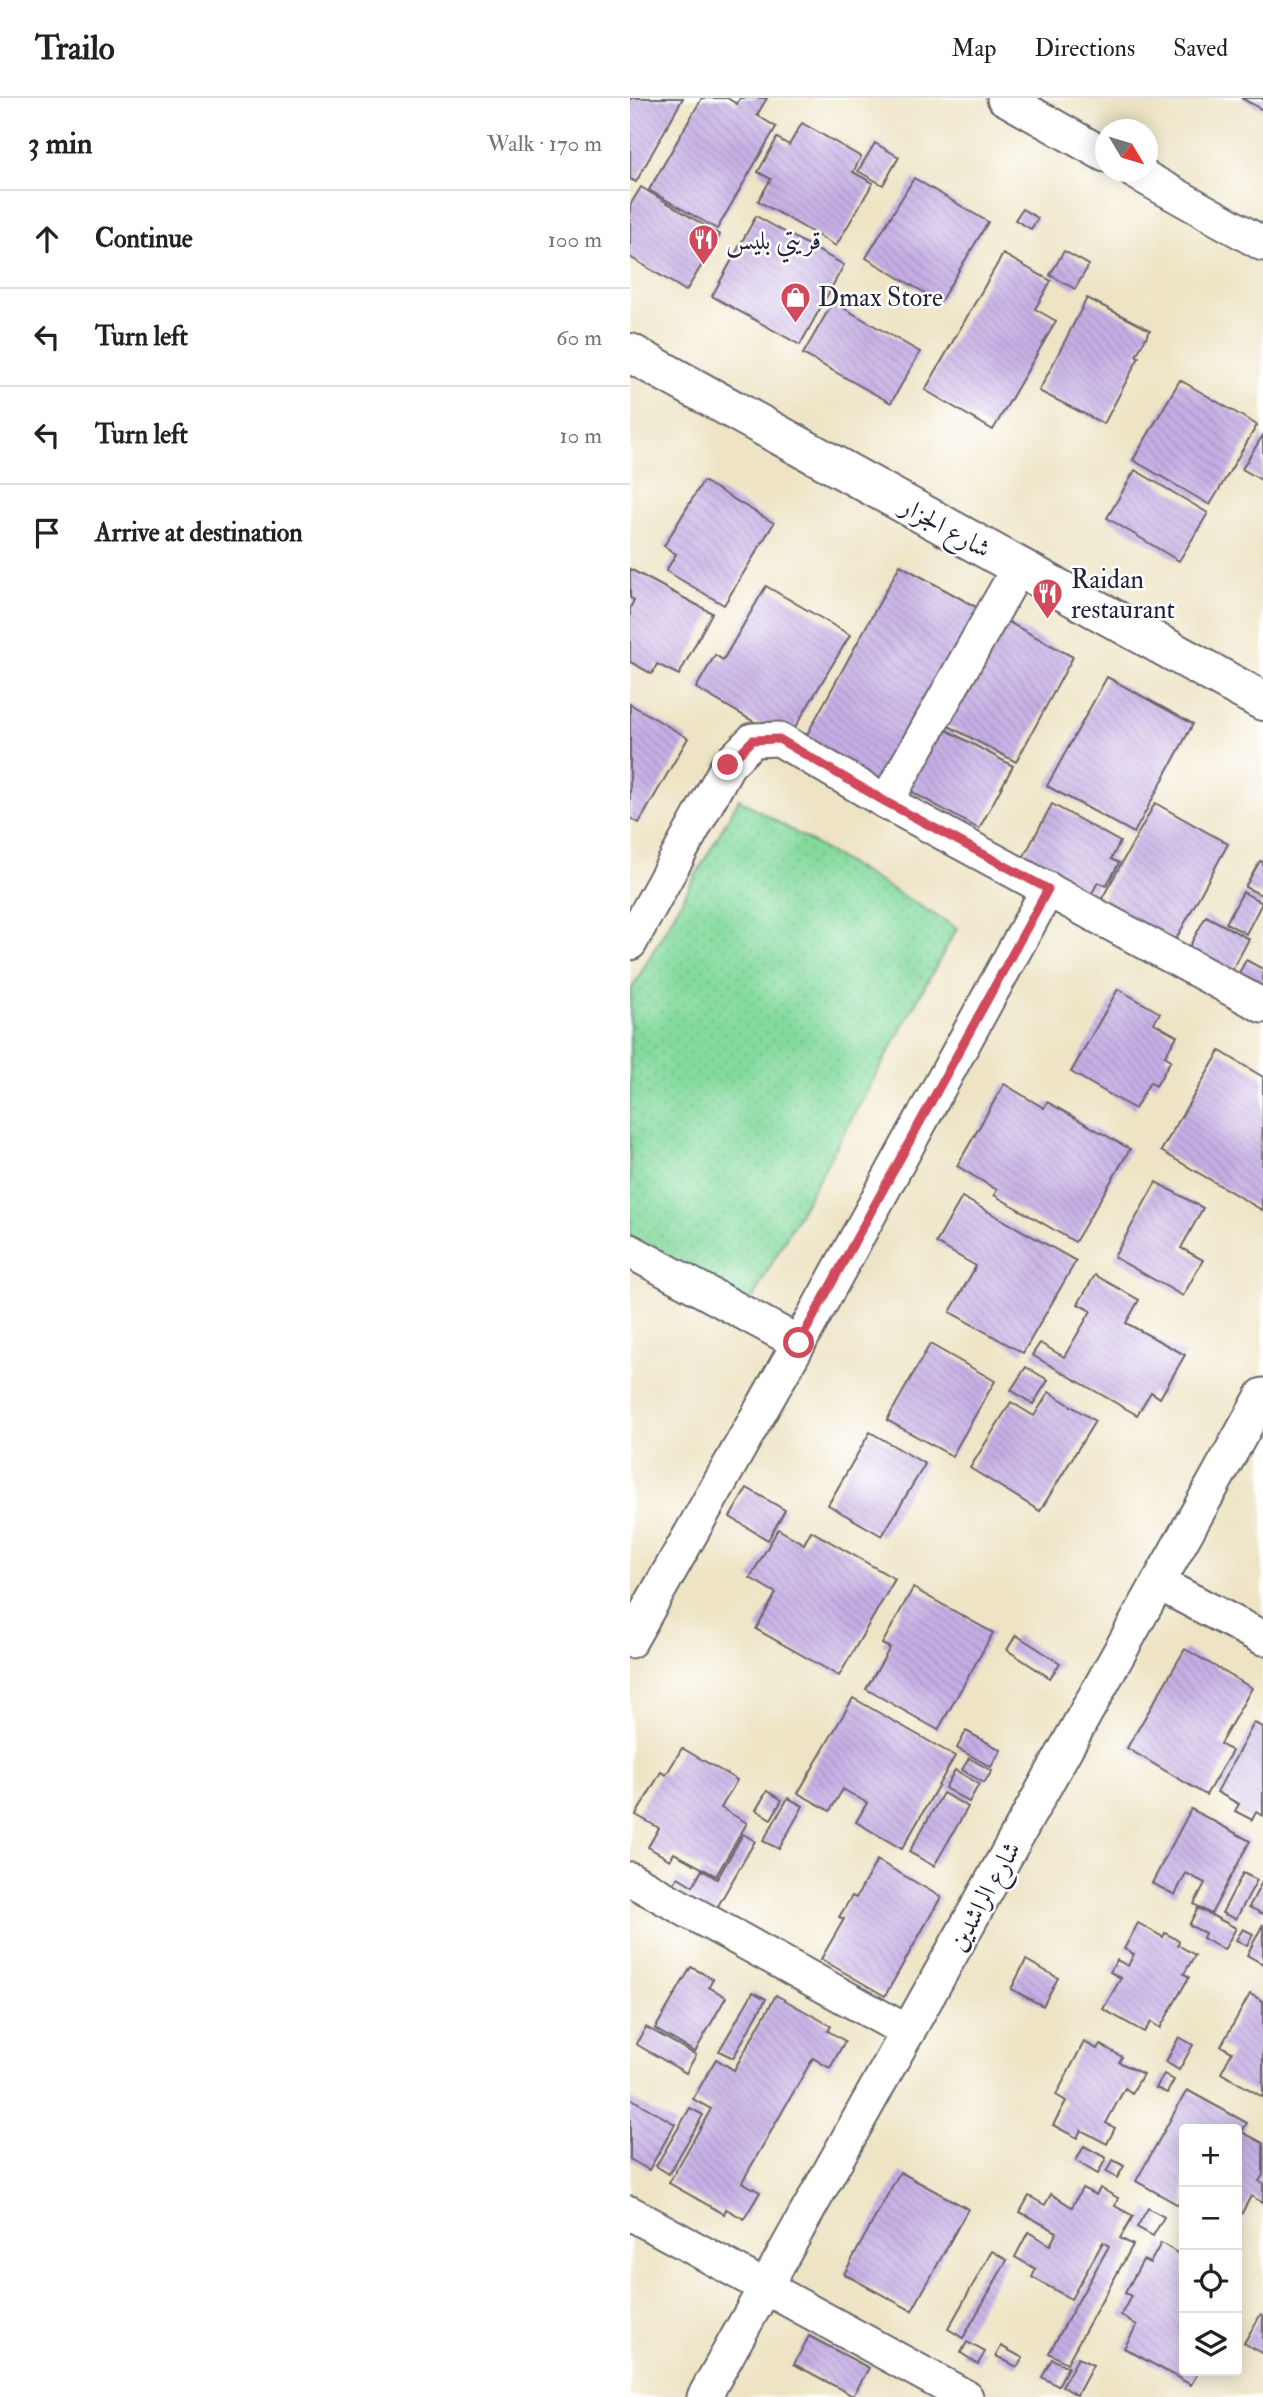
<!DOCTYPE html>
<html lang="en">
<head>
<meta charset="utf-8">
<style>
  body { margin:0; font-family:"IM FELL Double Pica",Amiri,serif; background:#f2f2f2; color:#222 }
  .controls { position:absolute; right:21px; bottom:21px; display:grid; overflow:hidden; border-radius:7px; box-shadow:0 4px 18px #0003 }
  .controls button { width:63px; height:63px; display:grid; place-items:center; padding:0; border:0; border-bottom:2px solid #e0e0e0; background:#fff; color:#222; font:35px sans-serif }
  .compass { position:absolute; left:465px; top:21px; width:63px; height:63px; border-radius:50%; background:#fff; box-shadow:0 4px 18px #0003; rotate:128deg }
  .stop { position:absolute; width:21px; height:21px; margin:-16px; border:5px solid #d1495b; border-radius:50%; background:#fff }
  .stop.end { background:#d1495b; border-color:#fff; box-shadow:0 2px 7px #0008 }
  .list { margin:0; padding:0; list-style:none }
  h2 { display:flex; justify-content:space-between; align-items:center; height:91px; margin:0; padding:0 28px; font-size:30px }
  h2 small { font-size:23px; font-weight:400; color:#767676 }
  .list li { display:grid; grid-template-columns:46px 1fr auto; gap:21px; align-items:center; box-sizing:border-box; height:98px; padding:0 28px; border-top:2px solid #e0e0e0 }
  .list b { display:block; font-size:26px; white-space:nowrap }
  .list em { font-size:23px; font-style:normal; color:#767676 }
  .icon { flex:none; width:38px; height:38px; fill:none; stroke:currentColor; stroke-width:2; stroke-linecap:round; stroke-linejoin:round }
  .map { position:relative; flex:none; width:633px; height:2299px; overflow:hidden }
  header { display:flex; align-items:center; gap:42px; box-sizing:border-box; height:98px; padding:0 35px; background:#fff; border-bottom:2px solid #e0e0e0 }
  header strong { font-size:33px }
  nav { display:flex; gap:38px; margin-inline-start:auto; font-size:24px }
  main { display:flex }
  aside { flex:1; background:#fff }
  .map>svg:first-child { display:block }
</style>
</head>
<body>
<header>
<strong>Trailo</strong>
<nav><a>Map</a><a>Directions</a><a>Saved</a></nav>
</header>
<main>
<aside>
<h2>3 min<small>Walk · 170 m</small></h2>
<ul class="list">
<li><svg class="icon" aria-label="ahead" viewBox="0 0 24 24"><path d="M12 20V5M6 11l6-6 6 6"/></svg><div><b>Continue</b></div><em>100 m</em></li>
<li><svg class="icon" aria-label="left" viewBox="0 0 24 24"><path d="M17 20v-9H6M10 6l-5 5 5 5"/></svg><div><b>Turn left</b></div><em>60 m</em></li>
<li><svg class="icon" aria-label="left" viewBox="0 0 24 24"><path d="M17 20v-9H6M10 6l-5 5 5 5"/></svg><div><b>Turn left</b></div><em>10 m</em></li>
<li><svg class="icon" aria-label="arrive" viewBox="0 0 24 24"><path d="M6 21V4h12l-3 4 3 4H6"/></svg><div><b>Arrive at destination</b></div></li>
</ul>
</aside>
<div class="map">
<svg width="633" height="2299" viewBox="0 0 633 2299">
  <defs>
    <pattern id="park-dots" width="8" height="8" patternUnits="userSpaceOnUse" patternTransform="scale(1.75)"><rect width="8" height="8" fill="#84da9d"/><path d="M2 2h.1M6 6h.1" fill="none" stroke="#72bb88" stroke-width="1.8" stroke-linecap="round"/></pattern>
    <pattern id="building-back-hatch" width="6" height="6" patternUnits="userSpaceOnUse" patternTransform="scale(1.75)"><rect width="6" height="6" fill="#c5aee4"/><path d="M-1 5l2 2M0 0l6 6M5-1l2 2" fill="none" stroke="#a995c4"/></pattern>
  </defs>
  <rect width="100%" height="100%" fill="#fff"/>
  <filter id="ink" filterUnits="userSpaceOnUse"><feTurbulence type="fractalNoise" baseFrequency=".0143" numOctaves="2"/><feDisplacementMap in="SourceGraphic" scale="14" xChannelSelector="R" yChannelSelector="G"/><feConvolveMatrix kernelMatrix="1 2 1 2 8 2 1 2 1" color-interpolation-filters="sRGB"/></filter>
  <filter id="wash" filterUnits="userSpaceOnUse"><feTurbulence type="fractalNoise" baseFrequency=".00686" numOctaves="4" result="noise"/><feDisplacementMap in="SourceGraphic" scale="28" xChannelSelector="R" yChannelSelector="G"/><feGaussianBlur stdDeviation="1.57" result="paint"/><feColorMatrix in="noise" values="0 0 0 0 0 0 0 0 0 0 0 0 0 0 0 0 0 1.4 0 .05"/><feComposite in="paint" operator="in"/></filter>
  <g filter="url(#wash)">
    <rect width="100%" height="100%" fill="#eee4c5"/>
    <polygon fill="url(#park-dots)" stroke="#537e6c" stroke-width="2" points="109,701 327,830 111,1221 0,1160 0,894"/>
    <g id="blocks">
      <g fill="url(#building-back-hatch)">
        <polygon points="0,0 53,0 6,84 0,81"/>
        <polygon points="72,0 97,0 107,6 110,0 137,0 127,17 146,29 87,131 19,92"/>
        <polygon points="611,0 633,0 633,12"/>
        <polygon points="172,25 231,59 223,74 243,85 206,148 128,103 141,81 128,74 147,40 159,47"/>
        <polygon points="245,45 269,59 253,87 228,73"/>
        <polygon points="284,80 358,124 310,204 236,160"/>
        <polygon points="11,89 90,137 56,193 0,159 0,107"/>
        <polygon points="392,111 408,120 401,131 385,122"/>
        <polygon points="126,118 214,167 170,247 82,198"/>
        <polygon points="434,153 459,167 445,191 420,177"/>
        <polygon points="373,156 421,183 405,211 426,223 363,332 295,292"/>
        <polygon points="457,200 520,232 506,258 509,259 474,326 409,293"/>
        <polygon points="203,204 290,254 261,305 173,256"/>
        <polygon points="550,282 627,327 580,407 503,362"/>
        <polygon points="633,337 633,383 612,371"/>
        <polygon points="505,372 578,415 549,463 477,420"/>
        <polygon points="73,383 144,425 94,507 36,473 46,456 34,448"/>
        <polygon points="270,467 355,514 255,696 170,649"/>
        <polygon points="0,471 82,515 49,577 27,566 22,576 0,564 0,510 4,502 0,500"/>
        <polygon points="136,488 220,537 157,643 66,590 85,557 93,562"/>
        <polygon points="371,520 443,559 386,664 313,625"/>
        <polygon points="477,579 563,626 504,735 417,688"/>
        <polygon points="0,606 58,640 9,725 0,720"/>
        <polygon points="311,629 383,668 349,731 277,691"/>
        <polygon points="525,705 598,746 539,854 465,813"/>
        <polygon points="422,706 490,744 481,761 489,765 476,788 468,784 455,808 387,771"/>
        <polygon points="630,763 633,764 633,798 615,789"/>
        <polygon points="613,794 632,805 616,836 596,825"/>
        <polygon points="576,818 619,841 596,884 553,860"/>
        <polygon points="616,862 633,871 633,898 602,888"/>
        <polygon points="488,891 530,915 524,925 547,938 535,958 541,962 526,988 520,984 505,1011 441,974"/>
        <polygon points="590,953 633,979 632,1112 531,1053"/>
        <polygon points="374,986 414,1010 417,1004 500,1051 445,1144 364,1097 367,1092 327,1068"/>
        <polygon points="526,1084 573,1110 551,1150 573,1162 553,1198 484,1159"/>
        <polygon points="332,1099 446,1163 393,1255 320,1214 346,1168 306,1145"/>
        <polygon points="465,1177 509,1202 496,1225 555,1257 530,1300 521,1294 507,1317 402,1257 410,1245 434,1259 461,1213 448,1206"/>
        <polygon points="300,1246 365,1283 322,1358 257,1322"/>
        <polygon points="396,1269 418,1282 403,1306 381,1292"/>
        <polygon points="419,1294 465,1323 410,1413 340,1370 381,1304 404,1318"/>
        <polygon points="240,1334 295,1366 252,1438 198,1407"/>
        <polygon points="117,1390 155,1412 138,1442 100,1419"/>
        <polygon points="148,1431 174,1446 181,1433 265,1481 209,1578 126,1531 146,1495 120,1480"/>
        <polygon points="283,1490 363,1535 308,1632 236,1591 260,1550 252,1546"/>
        <polygon points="386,1537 430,1565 420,1580 377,1552"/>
        <polygon points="555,1551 622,1590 590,1646 602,1653 576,1697 497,1650"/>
        <polygon points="223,1600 325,1658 272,1751 226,1724 237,1705 213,1691 200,1713 168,1695"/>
        <polygon points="624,1625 633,1629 633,1718 626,1714 622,1722 605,1713 609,1706 587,1694"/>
        <polygon points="336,1633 371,1652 361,1669 327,1650"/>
        <polygon points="52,1650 107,1682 91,1710 117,1725 86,1778 44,1755 40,1762 18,1749 29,1730 6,1717 31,1674 36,1677"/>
        <polygon points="339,1660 362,1673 354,1685 332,1672"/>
        <polygon points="325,1672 349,1686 339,1704 315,1690"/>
        <polygon points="137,1693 152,1702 141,1721 126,1712"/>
        <polygon points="313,1695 338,1709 304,1768 279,1754"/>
        <polygon points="158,1700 173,1708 149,1751 133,1743"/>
        <polygon points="561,1711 620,1743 581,1816 564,1806 575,1785 556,1775 545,1797 522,1785"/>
        <polygon points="113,1736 125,1743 84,1815 41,1790 48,1779 63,1788 72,1772 87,1781"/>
        <polygon points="247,1762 311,1799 255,1898 191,1861 214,1821 209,1819 222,1798 226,1800"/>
        <polygon points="613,1775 627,1782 606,1821 592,1815"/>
        <polygon points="633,1782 633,1816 619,1809"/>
        <polygon points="568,1810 606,1830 594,1852 573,1840 575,1835 559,1827"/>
        <polygon points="508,1825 533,1839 535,1835 549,1843 548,1847 565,1857 554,1876 559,1879 530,1930 521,1924 514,1934 473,1911 491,1880 480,1874 487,1862 498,1868 504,1856 494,1851"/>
        <polygon points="633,1826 633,1866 617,1857"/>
        <polygon points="613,1831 623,1836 617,1848 606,1842"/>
        <polygon points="396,1862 428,1880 413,1908 381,1891"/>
        <polygon points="61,1869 83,1881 79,1889 96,1899 65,1954 25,1931"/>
        <polygon points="123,1894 136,1901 103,1960 89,1953"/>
        <polygon points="620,1896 633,1903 633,1999 591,1975 602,1954 591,1948"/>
        <polygon points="146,1897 201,1928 198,1933 215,1943 200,1970 183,1960 112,2084 130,2094 114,2121 96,2111 94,2116 39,2085 81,2011 63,2001 86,1961 104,1972"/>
        <polygon points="16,1929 66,1957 56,1975 6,1946"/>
        <polygon points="549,1939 563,1947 549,1972 536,1964"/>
        <polygon points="454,1944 467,1951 470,1946 492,1959 489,1964 513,1976 502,1995 495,1990 476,2025 485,2030 477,2046 451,2032 447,2040 423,2027 436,2003 426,1997"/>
        <polygon points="534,1976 544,1982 537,1995 526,1990"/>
        <polygon points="557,1992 617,2025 612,2034 633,2045 633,2077 629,2083 633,2085 633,2105 621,2098 607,2124 607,2031 554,2031 554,2110 506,2083"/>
        <polygon points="0,2000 45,2026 19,2072 0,2061"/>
        <polygon points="60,2010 73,2017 39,2076 26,2068"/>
        <polygon points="454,2048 476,2060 468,2076 446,2063"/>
        <polygon points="483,2062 494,2068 487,2080 476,2074"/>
        <polygon points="270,2074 338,2111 282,2213 214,2176"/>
        <polygon points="452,2090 466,2097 470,2090 488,2100 485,2108 503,2118 490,2140 503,2147 437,2265 419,2255 479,2148 473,2144 441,2201 402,2179 406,2171 385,2159 398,2134 420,2147 427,2134 390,2114 399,2098 415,2107 421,2096 442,2109"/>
        <polygon points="518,2110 534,2119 523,2138 507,2129"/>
        <polygon points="531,2145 554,2159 554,2273 569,2273 561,2287 494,2250 507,2227 491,2217 501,2198 495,2195 513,2162 520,2165"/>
        <polygon points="362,2153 377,2162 333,2240 318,2231"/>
        <polygon points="631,2216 633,2217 633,2256 614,2245"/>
        <polygon points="179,2238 239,2270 223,2298 164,2266"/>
        <polygon points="337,2244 355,2254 348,2266 331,2255"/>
        <polygon points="371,2248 393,2260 387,2269 366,2258"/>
        <polygon points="448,2260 463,2267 447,2297 432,2288"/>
        <polygon points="422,2261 438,2269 428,2288 412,2279"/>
      </g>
    </g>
  </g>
  <g filter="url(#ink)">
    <use href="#blocks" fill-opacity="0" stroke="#69666b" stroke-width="2"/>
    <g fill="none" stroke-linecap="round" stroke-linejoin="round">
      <defs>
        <g id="minor">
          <polyline points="374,0 475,57"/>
          <polyline points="505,74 633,146"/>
          <polyline points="256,704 389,469"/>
          <polyline points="0,845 98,667 123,642 149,641 256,704 633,908"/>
          <polyline points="0,1153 169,1245"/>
          <polyline points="528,1485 633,1540"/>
          <polyline points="0,1543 169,1245 418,791"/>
          <polyline points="0,1781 278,1934"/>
          <polyline points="0,2115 336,2299"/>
          <polyline points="74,2299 633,1297"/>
        </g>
        <polyline id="tertiary" points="0,255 633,603"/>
      </defs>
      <use href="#minor" stroke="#69666b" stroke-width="37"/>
      <use href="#tertiary" stroke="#69666b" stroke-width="42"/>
      <use href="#minor" stroke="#fff" stroke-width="33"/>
      <use href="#tertiary" stroke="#fff" stroke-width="38"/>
    </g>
  </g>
  <g fill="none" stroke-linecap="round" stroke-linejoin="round" filter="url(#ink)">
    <polyline stroke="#d1495b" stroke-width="9" points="98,667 123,642 149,641 256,704 418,791 169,1245"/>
  </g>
  <defs>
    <symbol id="restaurant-pin" viewBox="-11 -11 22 30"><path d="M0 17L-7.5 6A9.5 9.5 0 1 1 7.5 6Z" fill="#d1495b" stroke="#fff"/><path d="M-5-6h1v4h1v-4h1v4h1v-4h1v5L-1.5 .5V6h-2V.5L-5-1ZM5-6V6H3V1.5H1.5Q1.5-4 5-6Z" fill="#fff"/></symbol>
    <symbol id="shop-pin" viewBox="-11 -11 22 30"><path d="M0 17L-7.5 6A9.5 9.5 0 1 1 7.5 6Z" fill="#d1495b" stroke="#fff"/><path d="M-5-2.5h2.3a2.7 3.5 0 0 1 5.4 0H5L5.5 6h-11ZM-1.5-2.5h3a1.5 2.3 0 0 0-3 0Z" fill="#fff"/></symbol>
  </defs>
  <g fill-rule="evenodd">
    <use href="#restaurant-pin" x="56" y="124" width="35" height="47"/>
    <use href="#shop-pin" x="148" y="182" width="35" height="47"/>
    <use href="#restaurant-pin" x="400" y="478" width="35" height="47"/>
  </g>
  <g text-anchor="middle" stroke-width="5" stroke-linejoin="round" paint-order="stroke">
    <g font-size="26" fill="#22223b" stroke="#fff" text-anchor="start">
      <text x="96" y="151">قريتي بليس</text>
      <text x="188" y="208">Dmax Store</text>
      <text x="441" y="490">Raidan<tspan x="441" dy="30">restaurant</tspan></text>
    </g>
    <g font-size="26" fill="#22223b" stroke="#fff">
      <text transform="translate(316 429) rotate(29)" y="9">شارع الجزار</text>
      <text transform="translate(354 1798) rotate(-61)" y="9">شارع الراشدين</text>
    </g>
  </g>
</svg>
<div class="controls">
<button>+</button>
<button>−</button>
<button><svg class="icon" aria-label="locate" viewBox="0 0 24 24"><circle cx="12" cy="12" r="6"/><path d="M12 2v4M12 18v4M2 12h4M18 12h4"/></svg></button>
<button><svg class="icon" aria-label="layers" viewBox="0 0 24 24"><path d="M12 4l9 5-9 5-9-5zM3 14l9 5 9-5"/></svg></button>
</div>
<svg class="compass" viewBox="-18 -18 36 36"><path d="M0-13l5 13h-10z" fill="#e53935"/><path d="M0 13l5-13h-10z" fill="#767676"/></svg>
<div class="stop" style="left:169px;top:1245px"></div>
<div class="stop end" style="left:98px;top:667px"></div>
</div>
</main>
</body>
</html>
